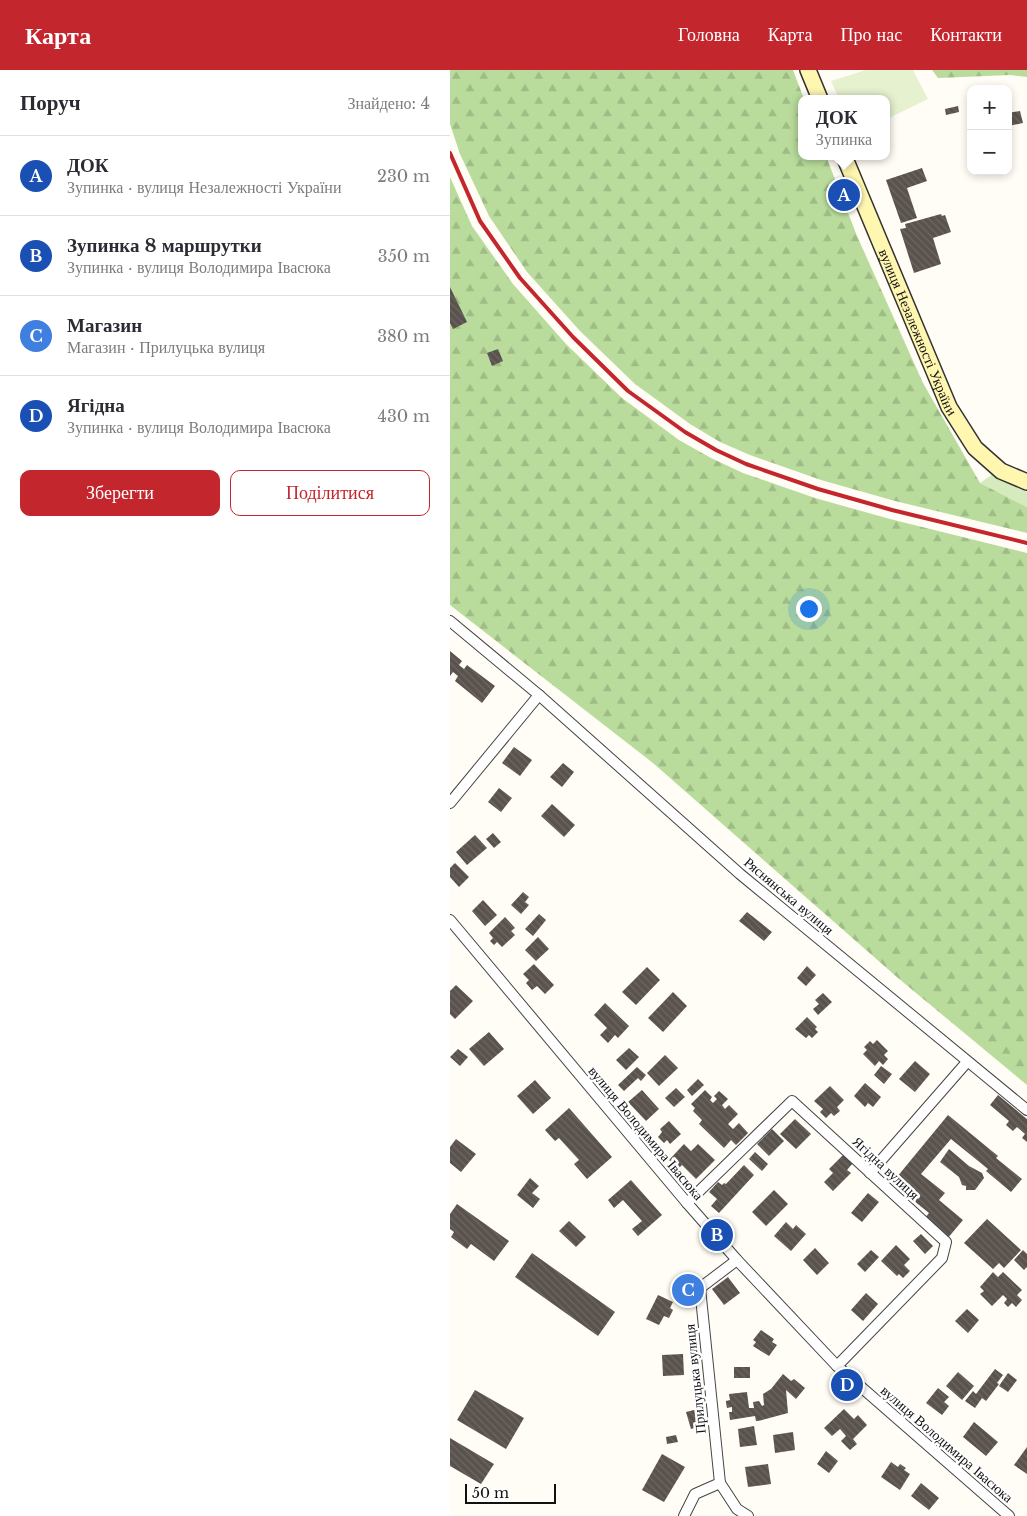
<!DOCTYPE html>
<html lang="uk">
<head>
<meta charset="utf-8">
<style>
  body { margin:0; font-family:"Libre Baskerville",serif; background:#f2f2f3; color:#2b2b33 }
  .controls { position:absolute; right:15px; top:15px; display:grid; overflow:hidden; border-radius:10px; box-shadow:0 2px 8px #0003 }
  .controls button { width:45px; height:45px; display:grid; place-items:center; padding:0; border:0; border-bottom:1px solid #e1e1e2; background:#fff; color:#2b2b33; font:25px sans-serif }
  .scale { position:absolute; left:15px; bottom:12px; width:91px; box-sizing:border-box; padding-left:5px; border:2px solid #111; border-top:0; font-size:14px; line-height:18px; white-space:nowrap; color:#111; -webkit-text-stroke:4px #fff; paint-order:stroke }
  .you { position:absolute; left:358px; top:538px; width:18px; height:18px; margin:-12px; border:4px solid #fff; border-radius:50%; background:#1a73e8; box-shadow:0 0 0 8px #1a73e833 }
  .badge { display:grid; place-items:center; width:32px; height:32px; border-radius:50%; background:#c4262e; color:#fff; font-size:16px; font-weight:700 }
  .pin { position:absolute; translate:-50% -50%; border:2px solid #fff; box-shadow:0 1px 5px #0006 }
  .popup { position:absolute; left:348px; top:25px; width:92px; height:65px; box-sizing:border-box; display:grid; place-content:center; border-radius:10px; background:#fff; filter:drop-shadow(0 1px 4px #0005); font-size:16px; white-space:nowrap; color:#7c7c81 }
  .popup b { font-size:19px; color:#2b2b33 }
  .popup::after { content:''; position:absolute; left:50%; top:100%; margin-left:-10px; border:10px solid transparent; border-top-color:#fff }
  .list { margin:0; padding:0; list-style:none }
  h2 { display:flex; justify-content:space-between; align-items:center; height:65px; margin:0; padding:0 20px; font-size:21px }
  h2 small { font-size:16px; font-weight:400; color:#7c7c81 }
  .list li { display:grid; grid-template-columns:32px 1fr auto; gap:15px; align-items:center; box-sizing:border-box; height:80px; padding:0 20px; border-top:1px solid #e1e1e2 }
  .list b { display:block; font-size:19px; white-space:nowrap }
  .list p { margin:0; font-size:16px; white-space:nowrap; color:#7c7c81 }
  .list em { font-size:16px; font-style:normal; color:#7c7c81 }
  .actions { display:flex; gap:10px; padding:15px 20px }
  .actions a { flex:1; padding:11px 0; border:1px solid #c4262e; border-radius:10px; text-align:center; font-size:18px; color:#c4262e }
  .actions .main { background:#c4262e; color:#fff }
  .map { position:relative; flex:none; width:577px; height:1446px; overflow:hidden }
  header { display:flex; align-items:center; gap:30px; box-sizing:border-box; height:70px; padding:0 25px; background:#c4262e; color:#fff }
  header strong { font-size:24px }
  nav { display:flex; gap:28px; margin-inline-start:auto; font-size:18px }
  main { display:flex }
  aside { flex:1; background:#fff }
  .map>svg:first-child { display:block }
</style>
</head>
<body>
<header>
<strong>Карта</strong>
<nav><a>Головна</a><a>Карта</a><a>Про нас</a><a>Контакти</a></nav>
</header>
<main>
<aside>
<h2>Поруч<small>Знайдено: 4</small></h2>
<ul class="list">
<li><span class="badge" style="background:#1a4fb4">A</span><div><b>ДОК</b><p>Зупинка · вулиця Незалежності України</p></div><em>230 m</em></li>
<li><span class="badge" style="background:#1a4fb4">B</span><div><b>Зупинка 8 маршрутки</b><p>Зупинка · вулиця Володимира Івасюка</p></div><em>350 m</em></li>
<li><span class="badge" style="background:#3f7fe0">C</span><div><b>Магазин</b><p>Магазин · Прилуцька вулиця</p></div><em>380 m</em></li>
<li><span class="badge" style="background:#1a4fb4">D</span><div><b>Ягідна</b><p>Зупинка · вулиця Володимира Івасюка</p></div><em>430 m</em></li>
</ul>
<div class="actions"><a class="main">Зберегти</a><a>Поділитися</a></div>
</aside>
<div class="map">
<svg width="577" height="1446" viewBox="0 0 577 1446">
  <defs>
    <pattern id="forest-firs" width="22" height="20" patternUnits="userSpaceOnUse" patternTransform="scale(1.25)"><rect width="22" height="20" fill="#b9dc9c"/><path d="M5 1l3.5 6h-7zM16 11l3.5 6h-7z" fill="#9ebc85"/></pattern>
    <pattern id="building-back-hatch" width="6" height="6" patternUnits="userSpaceOnUse" patternTransform="scale(1.25)"><rect width="6" height="6" fill="#5a524d"/><path d="M-1 5l2 2M0 0l6 6M5-1l2 2" fill="none" stroke="#6d6662"/></pattern>
  </defs>
  <rect width="100%" height="100%" fill="#fffdf5"/>
  <polygon fill="#d5ebbd" points="544,403 577,417 577,437 530,413"/>
  <g fill="url(#forest-firs)">
    <polygon points="0,0 343,0 354,29 352,29 352,86 376,86 407,166 473,313 530,413 577,437 577,463 445,431 371,410 300,385 270,372 240,354 185,314 130,261 77,202 39,146 10,84 0,54"/>
    <polygon points="482,0 577,0 577,7 560,5 488,8"/>
    <polygon points="0,107 22,156 63,214 116,274 172,328 229,370 261,388 293,403 365,428 440,449 577,483 577,1015 448,908 203,693 0,535"/>
  </g>
  <polygon fill="#e6f2cf" points="416,0 463,0 478,29 437,49 436,29 389,29 381,11"/>
  <g fill="url(#building-back-hatch)">
    <polygon points="508,36 509,42 496,45 495,39"/>
    <polygon points="570,41 573,53 558,56 558,43"/>
    <polygon points="472,98 477,111 457,118 467,148 451,153 436,110"/>
    <polygon points="491,144 492,146 495,145 501,162 483,168 491,194 464,203 450,159 456,158 455,154"/>
    <polygon points="0,217 17,252 3,259 0,253"/>
    <polygon points="48,279 53,291 42,296 37,283"/>
    <polygon points="0,581 12,591 9,595 14,599 17,595 45,616 32,633 5,611 8,606 3,602 0,606"/>
    <polygon points="64,677 82,690 70,706 52,693"/>
    <polygon points="113,693 124,702 112,717 100,707"/>
    <polygon points="49,718 62,728 51,742 38,732"/>
    <polygon points="102,734 125,755 114,767 91,746"/>
    <polygon points="43,763 51,772 44,778 36,769"/>
    <polygon points="25,765 37,778 17,795 6,782"/>
    <polygon points="5,793 19,807 9,817 0,807 0,798"/>
    <polygon points="73,822 79,827 75,832 79,835 71,844 61,835"/>
    <polygon points="33,830 47,845 35,856 22,841"/>
    <polygon points="297,842 322,862 314,871 289,851"/>
    <polygon points="89,844 96,850 83,866 75,859"/>
    <polygon points="55,847 65,858 61,861 65,865 52,877 47,872 44,875 40,871 43,868 39,863"/>
    <polygon points="88,867 99,879 86,891 75,880"/>
    <polygon points="84,894 104,915 95,924 87,916 82,920 76,913 79,910 73,904"/>
    <polygon points="357,896 366,905 356,916 347,908"/>
    <polygon points="197,897 210,910 186,935 172,922"/>
    <polygon points="6,915 23,931 5,949 0,944 0,921"/>
    <polygon points="223,922 237,936 213,962 198,948"/>
    <polygon points="373,923 382,932 368,945 363,939 369,934 365,930"/>
    <polygon points="155,933 179,956 168,968 165,965 158,973 150,965 157,958 144,945"/>
    <polygon points="357,947 367,957 365,959 368,962 362,968 359,965 356,968 345,959"/>
    <polygon points="39,962 54,979 34,996 19,979"/>
    <polygon points="427,970 438,981 434,985 438,989 433,995 429,991 425,996 413,984 417,980 414,977 420,971 423,974"/>
    <polygon points="179,978 189,987 176,1000 166,990"/>
    <polygon points="8,979 18,987 10,996 0,987"/>
    <polygon points="215,985 228,998 209,1016 197,1003"/>
    <polygon points="465,991 480,1004 465,1022 449,1009"/>
    <polygon points="431,996 442,1004 434,1014 424,1005"/>
    <polygon points="187,997 196,1005 191,1011 188,1008 174,1021 168,1015"/>
    <polygon points="248,1009 254,1015 242,1026 237,1020"/>
    <polygon points="85,1010 101,1028 83,1044 67,1026"/>
    <polygon points="415,1013 431,1027 423,1037 418,1033 415,1037 404,1026"/>
    <polygon points="380,1016 394,1030 387,1037 390,1041 384,1046 381,1043 376,1048 370,1042 373,1039 364,1031"/>
    <polygon points="226,1018 235,1027 224,1037 215,1028"/>
    <polygon points="192,1020 209,1039 196,1051 178,1032"/>
    <polygon points="255,1020 262,1027 260,1030 263,1033 267,1029 264,1026 269,1021 278,1029 272,1035 275,1039 279,1035 288,1044 278,1054 283,1059 289,1053 298,1063 286,1075 281,1070 274,1078 249,1054 252,1050 243,1041 245,1038 241,1034"/>
    <polygon points="548,1025 577,1049 577,1072 572,1068 575,1064 567,1057 563,1061 556,1055 559,1051 540,1035"/>
    <polygon points="119,1038 162,1087 137,1109 124,1094 129,1090 109,1068 105,1071 95,1060"/>
    <polygon points="498,1045 548,1086 546,1088 572,1109 561,1122 536,1101 538,1099 501,1069 471,1104 495,1123 489,1130 513,1150 497,1169 473,1150 479,1143 442,1113"/>
    <polygon points="345,1049 361,1064 346,1079 330,1064"/>
    <polygon points="219,1051 231,1064 220,1074 217,1070 214,1073 208,1067 212,1062 210,1059"/>
    <polygon points="322,1059 334,1071 319,1086 307,1074"/>
    <polygon points="6,1069 26,1084 11,1102 0,1093 0,1077"/>
    <polygon points="234,1074 241,1081 248,1074 265,1090 246,1109 232,1095 228,1099 219,1090"/>
    <polygon points="499,1079 519,1096 532,1103 534,1108 525,1120 516,1120 516,1116 512,1115 509,1107 490,1092"/>
    <polygon points="305,1082 318,1094 312,1101 299,1089"/>
    <polygon points="394,1084 403,1093 397,1100 401,1103 383,1121 374,1112 383,1103 379,1099"/>
    <polygon points="294,1095 304,1105 269,1143 261,1136 267,1129 259,1122 268,1112 272,1115 274,1113 276,1114"/>
    <polygon points="80,1108 89,1116 82,1123 90,1129 83,1138 67,1125"/>
    <polygon points="181,1110 212,1145 188,1166 182,1159 192,1151 173,1130 164,1138 158,1130"/>
    <polygon points="324,1120 338,1134 316,1156 302,1142"/>
    <polygon points="418,1123 429,1132 412,1152 401,1143"/>
    <polygon points="7,1134 59,1171 44,1191 21,1174 17,1179 1,1167 4,1162 0,1159 0,1144"/>
    <polygon points="537,1149 571,1180 554,1198 549,1193 543,1199 514,1173"/>
    <polygon points="119,1151 136,1167 126,1177 109,1161"/>
    <polygon points="336,1152 343,1159 346,1155 356,1164 341,1181 324,1166"/>
    <polygon points="471,1164 483,1176 475,1184 463,1171"/>
    <polygon points="446,1175 460,1189 454,1195 460,1201 453,1208 449,1204 447,1206 431,1191"/>
    <polygon points="365,1178 379,1193 367,1205 353,1190"/>
    <polygon points="421,1180 429,1187 415,1202 407,1194"/>
    <polygon points="573,1180 577,1184 577,1197 574,1200 564,1190"/>
    <polygon points="82,1183 165,1242 148,1266 65,1207"/>
    <polygon points="543,1202 548,1207 553,1202 572,1220 567,1225 572,1230 566,1237 562,1233 558,1237 554,1233 557,1229 553,1225 542,1236 530,1224 534,1221 530,1217"/>
    <polygon points="278,1207 290,1223 274,1235 262,1219"/>
    <polygon points="416,1223 428,1234 413,1251 401,1240"/>
    <polygon points="208,1225 223,1232 220,1238 223,1240 219,1248 214,1246 209,1255 196,1249"/>
    <polygon points="517,1239 529,1250 518,1263 505,1251"/>
    <polygon points="311,1260 324,1269 322,1272 327,1275 319,1286 303,1276 306,1272 303,1270"/>
    <polygon points="233,1284 234,1305 213,1306 212,1285"/>
    <rect x="284" y="1297" width="16" height="11"/>
    <polygon points="545,1299 553,1305 547,1313 549,1314 536,1331 532,1328 525,1338 515,1331 523,1321 526,1324"/>
    <polygon points="508,1302 524,1316 512,1330 496,1316"/>
    <polygon points="558,1303 567,1310 558,1322 549,1316"/>
    <polygon points="333,1304 341,1311 344,1309 355,1318 346,1329 336,1320 338,1343 308,1351 306,1351 305,1346 280,1350 279,1342 282,1342 282,1337 277,1338 276,1333 276,1331 280,1330 279,1324 297,1322 299,1338 304,1338 303,1332 309,1331 312,1336 314,1335 313,1324 321,1319"/>
    <polygon points="488,1318 499,1327 494,1332 499,1336 492,1345 476,1333"/>
    <polygon points="25,1320 74,1348 56,1379 7,1350"/>
    <polygon points="248,1339 252,1356 241,1359 236,1342"/>
    <polygon points="394,1339 404,1349 408,1345 417,1355 403,1369 407,1374 400,1380 391,1371 396,1366 390,1359 382,1366 374,1358"/>
    <polygon points="524,1352 548,1372 536,1386 513,1367"/>
    <polygon points="304,1356 307,1375 290,1377 288,1359"/>
    <polygon points="343,1362 345,1380 325,1383 323,1365"/>
    <polygon points="226,1365 228,1372 217,1374 216,1367"/>
    <polygon points="0,1368 44,1394 31,1414 0,1396"/>
    <polygon points="577,1377 577,1404 564,1395"/>
    <polygon points="376,1381 388,1391 379,1403 367,1394"/>
    <polygon points="212,1384 235,1397 214,1432 192,1420"/>
    <polygon points="441,1392 448,1397 450,1394 456,1398 454,1400 460,1404 450,1420 431,1407"/>
    <polygon points="318,1394 321,1414 298,1417 295,1397"/>
    <polygon points="471,1413 489,1428 479,1440 461,1426"/>
  </g>
  <g fill="none" stroke-linecap="round" stroke-linejoin="round">
    <defs>
      <g id="street">
        <polyline points="0,551 89,625 290,804 577,1040"/>
        <polyline points="0,733 89,625"/>
        <polyline points="0,850 237,1133 287,1190 387,1296 559,1446"/>
        <polyline points="420,1103 517,992"/>
        <polyline points="237,1133 342,1031 496,1172 492,1188 387,1296"/>
        <polyline points="270,1413 287,1439 298,1446"/>
        <polyline points="234,1446 245,1424 270,1413 250,1218 287,1190"/>
      </g>
      <g id="secondary">
        <polyline points="358,0 370,29"/>
        <path id="s1" d="M 394,86 L 499,337 L 525,378 L 551,401 L 577,412"/>
      </g>
    </defs>
    <use href="#street" stroke="#444" stroke-width="12"/>
    <use href="#secondary" stroke="#333" stroke-width="18"/>
    <use href="#street" stroke="#fff" stroke-width="10"/>
    <use href="#secondary" stroke="#fff6b0" stroke-width="15"/>
    <polyline stroke="#c4262e" stroke-width="4" points="0,83 30,151 70,208 123,267 178,321 235,362 266,380 296,394 368,419 442,440 577,473"/>
  </g>
  <g text-anchor="middle" stroke-width="5" stroke-linejoin="round" paint-order="stroke">
    <g font-size="14" fill="#111" stroke="#fff">
      <text dy="5" stroke="none"><textPath href="#s1" startOffset="191">вулиця Незалежності України</textPath></text>
      <text transform="translate(339 826) rotate(40)" y="5">Ряснянська вулиця</text>
      <text transform="translate(196 1063) rotate(50)" y="5">вулиця Володимира Івасюка</text>
      <text transform="translate(436 1098) rotate(43)" y="5">Ягідна вулиця</text>
      <text transform="translate(245 1309) rotate(-96)" y="5">Прилуцька вулиця</text>
      <text transform="translate(497 1374) rotate(41)" y="5">вулиця Володимира Івасюка</text>
    </g>
  </g>
</svg>
<div class="controls">
<button>+</button>
<button>−</button>
</div>
<div class="scale">50 m</div>
<div class="you"></div>
<div class="pin badge" style="left:394px;top:125px;background:#1a4fb4">A</div>
<div class="popup"><b>ДОК</b>Зупинка</div>
<div class="pin badge" style="left:267px;top:1165px;background:#1a4fb4">B</div>
<div class="pin badge" style="left:238px;top:1220px;background:#3f7fe0">C</div>
<div class="pin badge" style="left:397px;top:1315px;background:#1a4fb4">D</div>
</div>
</main>
</body>
</html>
